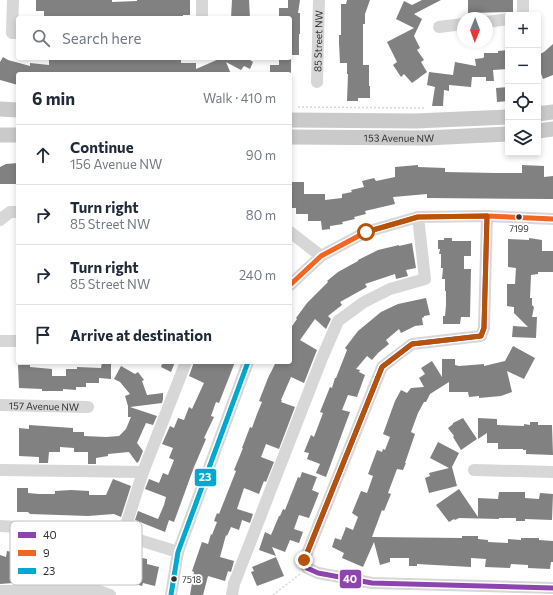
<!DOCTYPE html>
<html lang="en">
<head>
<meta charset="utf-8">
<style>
  body { margin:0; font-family:Commissioner,sans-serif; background:#f6f6f7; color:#1f2937 }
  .controls { position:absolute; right:12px; top:12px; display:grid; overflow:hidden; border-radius:4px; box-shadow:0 2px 6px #0003 }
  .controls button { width:36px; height:36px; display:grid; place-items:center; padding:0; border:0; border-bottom:1px solid #e0e1e3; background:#fff; color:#1f2937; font:20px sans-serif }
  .compass { position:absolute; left:457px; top:12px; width:36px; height:36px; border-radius:50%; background:#fff; box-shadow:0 2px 6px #0003; rotate:181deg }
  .stop { position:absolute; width:12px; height:12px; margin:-9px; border:3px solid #b45309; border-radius:50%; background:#fff }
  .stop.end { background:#b45309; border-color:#fff; box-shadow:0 1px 4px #0008 }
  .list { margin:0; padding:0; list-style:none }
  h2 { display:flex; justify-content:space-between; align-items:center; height:52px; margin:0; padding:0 16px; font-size:17px }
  h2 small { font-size:13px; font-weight:400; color:#747a83 }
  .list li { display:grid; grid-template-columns:26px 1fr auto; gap:12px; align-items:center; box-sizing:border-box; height:60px; padding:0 16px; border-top:1px solid #e0e1e3 }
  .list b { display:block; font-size:15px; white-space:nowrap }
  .list p { margin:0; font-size:13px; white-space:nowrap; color:#747a83 }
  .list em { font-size:13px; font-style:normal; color:#747a83 }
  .icon { flex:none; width:22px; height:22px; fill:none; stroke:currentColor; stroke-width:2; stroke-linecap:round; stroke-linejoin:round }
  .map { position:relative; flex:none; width:553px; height:595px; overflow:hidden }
  .search { position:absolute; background:#fff; box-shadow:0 2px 6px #0003; left:16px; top:16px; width:276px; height:44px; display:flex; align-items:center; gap:10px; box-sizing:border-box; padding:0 14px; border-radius:4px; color:#747a83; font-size:15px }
  .panel { position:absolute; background:#fff; box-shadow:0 2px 6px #0003; left:16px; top:72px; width:276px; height:292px; border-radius:4px }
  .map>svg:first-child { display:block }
</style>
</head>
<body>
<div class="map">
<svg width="553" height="595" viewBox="0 0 553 595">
  <rect width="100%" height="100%" fill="#fff"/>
  <g fill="#818181">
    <polygon points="36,0 112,0 112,2 137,1 137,0 190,0 190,15 183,15 183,17 169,17 169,18 44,18 44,11 36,11"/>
    <polygon points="232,0 249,0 250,18 231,18"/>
    <polygon points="288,0 300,0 298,13 300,13 300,34 299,34 299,55 290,55 290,18 279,18 279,8 288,8"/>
    <polygon points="347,0 370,0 365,14 365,24 363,24 363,65 369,65 369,86 370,86 370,98 358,98 358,101 347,101 348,74 347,74 347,63 340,63 339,43 339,35 341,35 341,4 346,4"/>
    <polygon points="422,0 441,0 414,14 422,19 414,36 420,48 417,50 424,60 421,62 427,72 412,83 404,74 401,77 393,65 397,62 387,42 414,28 396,19 404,1 412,5"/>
    <polygon points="468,0 513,0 513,12 468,13"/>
    <polygon points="553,44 553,75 543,79 538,65 538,55 544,52"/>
    <polygon points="508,50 508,69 493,70 494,81 486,81 486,77 472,77 471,87 449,85 449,91 444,90 443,106 432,106 435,87 427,85 429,72 453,75 455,62 476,66 475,59 483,58 484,57 484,53 498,53 498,51"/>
    <polygon points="3,57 8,60 30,66 30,63 49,65 49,58 181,58 181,63 196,63 196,69 219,59 217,58 247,58 253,62 250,69 244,66 241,70 226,62 231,74 18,74 18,85 0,80 0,62"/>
    <polygon points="279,58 291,58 291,74 270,74 270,65 279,65"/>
    <polygon points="508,87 508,101 497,102 496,88"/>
    <polygon points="18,163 18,184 0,184 0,167 6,164"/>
    <polygon points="418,165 418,167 445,168 445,172 496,173 522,173 522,165 544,166 544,177 553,176 553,199 427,198 427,194 393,197 395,204 365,211 366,214 354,217 355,219 342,222 343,224 330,226 330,229 322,230 321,221 308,221 308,214 296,214 296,208 290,208 290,182 304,182 304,194 325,194 325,200 342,198 342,194 352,192 351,190 364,187 362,181 374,178 376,181 395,177 395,167"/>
    <polygon points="444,238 452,238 452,241 471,241 471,256 464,256 464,269 471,269 470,317 461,317 460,324 443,324 443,316 445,316 446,305 446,291 445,291 445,279 442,279 443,268 441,268 441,254 439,254 440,249 438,249 438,240 444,240"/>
    <polygon points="529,238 542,240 542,251 553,251 553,272 538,272 538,274 531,275 530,298 532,298 532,305 534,307 532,317 537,317 536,338 512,337 513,326 528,327 514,313 514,307 507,306 507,284 515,284 516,268 508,267 508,239 529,240"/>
    <polygon points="412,243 416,268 406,270 408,276 396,279 395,274 365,284 367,287 340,302 342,305 328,316 331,319 326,329 315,319 300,340 317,350 304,383 291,377 281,400 282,400 281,402 295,407 279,449 266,444 261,457 274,462 266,482 264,481 259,494 244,488 237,509 253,514 250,523 242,520 239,530 231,527 227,536 226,535 220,557 234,561 231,572 228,571 225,581 208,576 203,595 190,595 194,572 192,571 202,542 208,544 211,534 212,535 217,522 214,521 217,513 219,514 236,471 234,470 243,448 242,448 250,427 252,428 257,414 262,402 259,401 268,378 276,362 290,362 290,329 297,319 296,318 307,303 328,282 327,281 338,272 358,261 358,260 378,250 399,245 399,246"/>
    <polygon points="426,298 430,315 424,316 424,317 422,318 423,325 415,326 401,333 399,329 386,340 389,344 378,353 372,360 367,356 356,369 360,370 359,372 365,375 357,397 348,395 342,410 350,412 326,477 316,473 320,464 307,459 309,453 304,452 311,435 314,437 323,413 320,412 330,387 332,388 335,378 336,378 347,350 345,348 358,331 381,312 398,304"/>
    <polygon points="513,346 535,358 524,379 507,371 512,392 501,396 479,398 479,396 469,397 468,392 449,392 449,382 430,394 426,402 424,402 418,413 411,432 415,434 405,463 406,463 403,470 397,469 388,493 391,494 384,511 382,510 372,537 462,538 462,536 478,536 478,539 488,540 488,542 508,543 508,539 521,540 521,538 539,538 539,540 553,541 553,562 551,562 550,569 528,568 528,565 511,564 510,568 485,567 486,559 471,558 471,567 417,564 417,566 409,566 409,558 390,558 390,562 380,565 374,542 363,567 342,558 344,553 332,547 335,538 341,540 346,527 353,530 358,517 352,513 361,491 367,493 373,476 368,474 377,450 382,452 383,449 385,450 390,437 383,434 395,401 401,390 407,393 411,388 424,387 419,378 425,374 421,368 432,361 442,377 442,359 455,359 455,365 459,366 484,364 484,366 505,361"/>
    <polygon points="102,362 111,362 111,379 99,378 99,383 86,383 86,387 76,387 76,390 63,389 63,391 42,391 42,389 19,388 18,365 30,365 30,367 52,369 52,376 66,376 66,369 77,369 77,367 101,368"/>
    <polygon points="163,362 175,362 171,372 161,367"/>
    <polygon points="194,362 235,362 219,403 216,402 211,416 214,417 204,438 206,439 194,467 174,522 169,520 165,532 135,520 138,511 158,519 164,505 166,497 145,489 149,479 159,483 163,473 168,475 174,460 169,458 173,448 162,444 170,426 174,428 178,418 184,420 189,407 192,409 204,383 189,376"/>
    <polygon points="121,366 135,374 138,372 144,380 142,381 147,395 163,393 163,399 162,403 130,407 157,416 153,425 146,423 137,443 143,451 139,461 137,463 129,452 108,454 108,456 96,458 96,464 88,464 88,452 74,452 74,448 60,447 60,452 49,452 48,463 39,463 39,457 19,456 19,428 29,429 29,425 73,428 73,432 84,432 84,436 106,437 119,436 126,429 131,417 128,417 128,406 125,396 130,394 120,382 114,379"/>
    <polygon points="463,418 477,439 461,450 453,437 454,436 448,428 453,424 453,423"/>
    <polygon points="478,418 497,419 497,425 524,426 524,424 530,425 530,422 538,422 538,425 552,425 553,455 526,454 526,450 523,450 523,449 498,449 498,443 487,443 487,433 478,439"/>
    <polygon points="438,442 459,453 452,467 457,486 429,493 425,478 430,476 429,473 449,468 430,458"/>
    <polygon points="302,472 317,477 312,490 319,493 309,518 299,515 294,529 303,532 299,543 290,540 285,552 272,547 276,556 259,550 265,532 271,535 279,516 280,516 283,509 285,510 298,477 300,478"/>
    <polygon points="113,479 131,486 121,517 114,514 88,516 30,514 28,512 17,512 17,488 28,488 28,493 39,494 55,494 55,491 71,490 89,491 89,495 106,495"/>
    <polygon points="459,489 478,517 478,498 498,499 499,492 525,492 525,498 539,499 540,493 553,494 552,520 525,519 525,521 516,521 516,518 499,518 499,519 459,518 455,520 454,519 449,522 436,505"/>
    <polygon points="21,546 33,549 33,546 44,548 45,546 70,550 70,547 95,550 95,548 107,550 107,548 126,552 126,553 138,555 137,557 147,559 147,564 159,567 155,586 143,583 142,586 135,584 137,571 123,568 121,578 102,575 104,566 88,563 87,570 65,568 64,571 52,568 49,583 38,583 40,572 25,569 24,574 15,572 13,583 0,584 0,555 6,557 7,551 20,554"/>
    <polygon points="276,557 284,576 257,586 251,572 254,571 252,567"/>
  </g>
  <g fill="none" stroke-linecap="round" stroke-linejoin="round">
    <g stroke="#d7d7d7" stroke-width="1.5" stroke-dasharray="2 2" stroke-linecap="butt">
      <polyline points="298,107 426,108"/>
      <polyline points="273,595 300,574"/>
    </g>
    <g stroke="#d7d7d7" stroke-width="12">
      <polyline points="13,0 12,33 18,33"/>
      <polyline points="523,15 523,0"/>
      <polyline points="202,18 202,0"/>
      <polyline points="487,22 508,19"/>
      <polyline points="439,27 463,24"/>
      <path id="s1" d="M 317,82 L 319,0"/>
      <polyline points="487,216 484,328 481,336 412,344 382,367 304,561 307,568 318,573 372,583 553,588"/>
      <polyline points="0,220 10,212 18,212"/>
      <polyline points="290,232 321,256"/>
      <polyline points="290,285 321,256 366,232 418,217 487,216 553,219"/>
      <polyline points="0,341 18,341"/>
      <path id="s2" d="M 0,405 L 88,407"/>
      <polyline points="0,470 143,472"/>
      <polyline points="474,470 553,472"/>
      <polyline points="0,526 107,532 123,535 178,552"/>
      <polyline points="123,535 143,472 186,362"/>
      <polyline points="0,591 96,590 110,595"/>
      <polyline points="171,595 178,552 248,362"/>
      <polyline points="232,595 234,584 322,358 338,321 364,302 390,289 425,279 418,217"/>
    </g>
    <g stroke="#cacaca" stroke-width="15">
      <polyline points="0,109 18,110"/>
      <polyline points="538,114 553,112"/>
      <polyline points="290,120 415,121 508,117"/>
      <polyline points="538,131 553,129"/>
      <polyline points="0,135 18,135"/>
      <path id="s3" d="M 290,137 L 426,138 L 508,134"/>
    </g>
    <defs>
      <polyline id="bus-1" points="487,216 484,328 481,336 412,344 382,367 304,561 307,568 318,573 372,583 553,588"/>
      <polyline id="bus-2" points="290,285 321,256 366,232 418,217 487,216 553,219"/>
      <polyline id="bus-3" points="171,595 178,552 248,362"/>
    </defs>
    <use href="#bus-1" stroke="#fff" stroke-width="8"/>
    <use href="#bus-2" stroke="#fff" stroke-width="8"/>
    <use href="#bus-3" stroke="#fff" stroke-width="8"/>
    <use href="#bus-1" stroke="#8e44ad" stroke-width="5"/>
    <use href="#bus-2" stroke="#f26522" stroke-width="5"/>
    <use href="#bus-3" stroke="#00a9ce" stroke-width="5"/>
  </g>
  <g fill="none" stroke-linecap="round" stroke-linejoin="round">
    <polyline stroke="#b45309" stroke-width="5" points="304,560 382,367 412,344 481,336 484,328 487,216 418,217 366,232"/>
  </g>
  <g fill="#333" stroke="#fff" stroke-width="1.5">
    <circle cx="519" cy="217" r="3.5"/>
    <circle cx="174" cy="579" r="3.5"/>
  </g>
  <g text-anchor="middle" stroke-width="4" stroke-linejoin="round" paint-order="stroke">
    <g font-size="9" fill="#333" stroke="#fff">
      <text x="519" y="232">7199</text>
      <text x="182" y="583" text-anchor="start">7518</text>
    </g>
    <g font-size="10" fill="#333" stroke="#fff">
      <text dy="4" stroke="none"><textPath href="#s1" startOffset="41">85 Street NW</textPath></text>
      <text dy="4" stroke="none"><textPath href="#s3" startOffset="109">153 Avenue NW</textPath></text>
      <text dy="4" stroke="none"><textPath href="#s2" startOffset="44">157 Avenue NW</textPath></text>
    </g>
  </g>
  <rect x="10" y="521" width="132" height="64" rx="6" fill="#fff" stroke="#c2c2c2" stroke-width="1"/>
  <rect x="18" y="532" width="18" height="6" fill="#8e44ad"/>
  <rect x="18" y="550" width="18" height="6" fill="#f26522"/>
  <rect x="18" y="568" width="18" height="6" fill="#00a9ce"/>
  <g font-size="11" fill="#333">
    <text x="43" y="539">40</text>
    <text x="43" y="557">9</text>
    <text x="43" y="575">23</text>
  </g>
  <g stroke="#fff" stroke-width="1.5">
    <rect x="194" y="468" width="23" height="19" rx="4" fill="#00a9ce"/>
    <rect x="339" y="569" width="23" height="20" rx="4" fill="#8e44ad"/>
  </g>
  <g font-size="11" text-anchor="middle" font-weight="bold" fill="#fff">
    <text x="205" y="481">23</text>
    <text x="350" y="583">40</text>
  </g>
</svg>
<div class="controls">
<button>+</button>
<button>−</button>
<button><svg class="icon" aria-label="locate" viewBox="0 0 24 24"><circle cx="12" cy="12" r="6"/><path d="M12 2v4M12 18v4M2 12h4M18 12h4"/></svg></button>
<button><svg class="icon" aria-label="layers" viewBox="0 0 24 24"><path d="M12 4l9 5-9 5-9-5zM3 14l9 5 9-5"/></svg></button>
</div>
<svg class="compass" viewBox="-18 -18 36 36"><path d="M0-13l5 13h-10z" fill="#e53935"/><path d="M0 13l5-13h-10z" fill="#747a83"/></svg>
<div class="stop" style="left:366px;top:232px"></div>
<div class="stop end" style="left:304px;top:560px"></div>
<div class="search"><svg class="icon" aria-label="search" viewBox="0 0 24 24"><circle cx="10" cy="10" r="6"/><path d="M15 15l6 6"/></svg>Search here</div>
<section class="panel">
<h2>6 min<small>Walk · 410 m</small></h2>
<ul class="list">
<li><svg class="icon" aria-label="ahead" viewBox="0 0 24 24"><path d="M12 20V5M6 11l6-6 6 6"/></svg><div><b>Continue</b><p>156 Avenue NW</p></div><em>90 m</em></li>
<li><svg class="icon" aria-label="right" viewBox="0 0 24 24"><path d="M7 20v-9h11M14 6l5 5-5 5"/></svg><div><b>Turn right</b><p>85 Street NW</p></div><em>80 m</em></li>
<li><svg class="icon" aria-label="right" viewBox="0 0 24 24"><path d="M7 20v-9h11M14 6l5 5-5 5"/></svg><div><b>Turn right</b><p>85 Street NW</p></div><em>240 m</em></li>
<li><svg class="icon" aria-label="arrive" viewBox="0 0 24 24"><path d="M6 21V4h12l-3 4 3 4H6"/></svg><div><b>Arrive at destination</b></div></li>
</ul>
</section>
</div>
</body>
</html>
